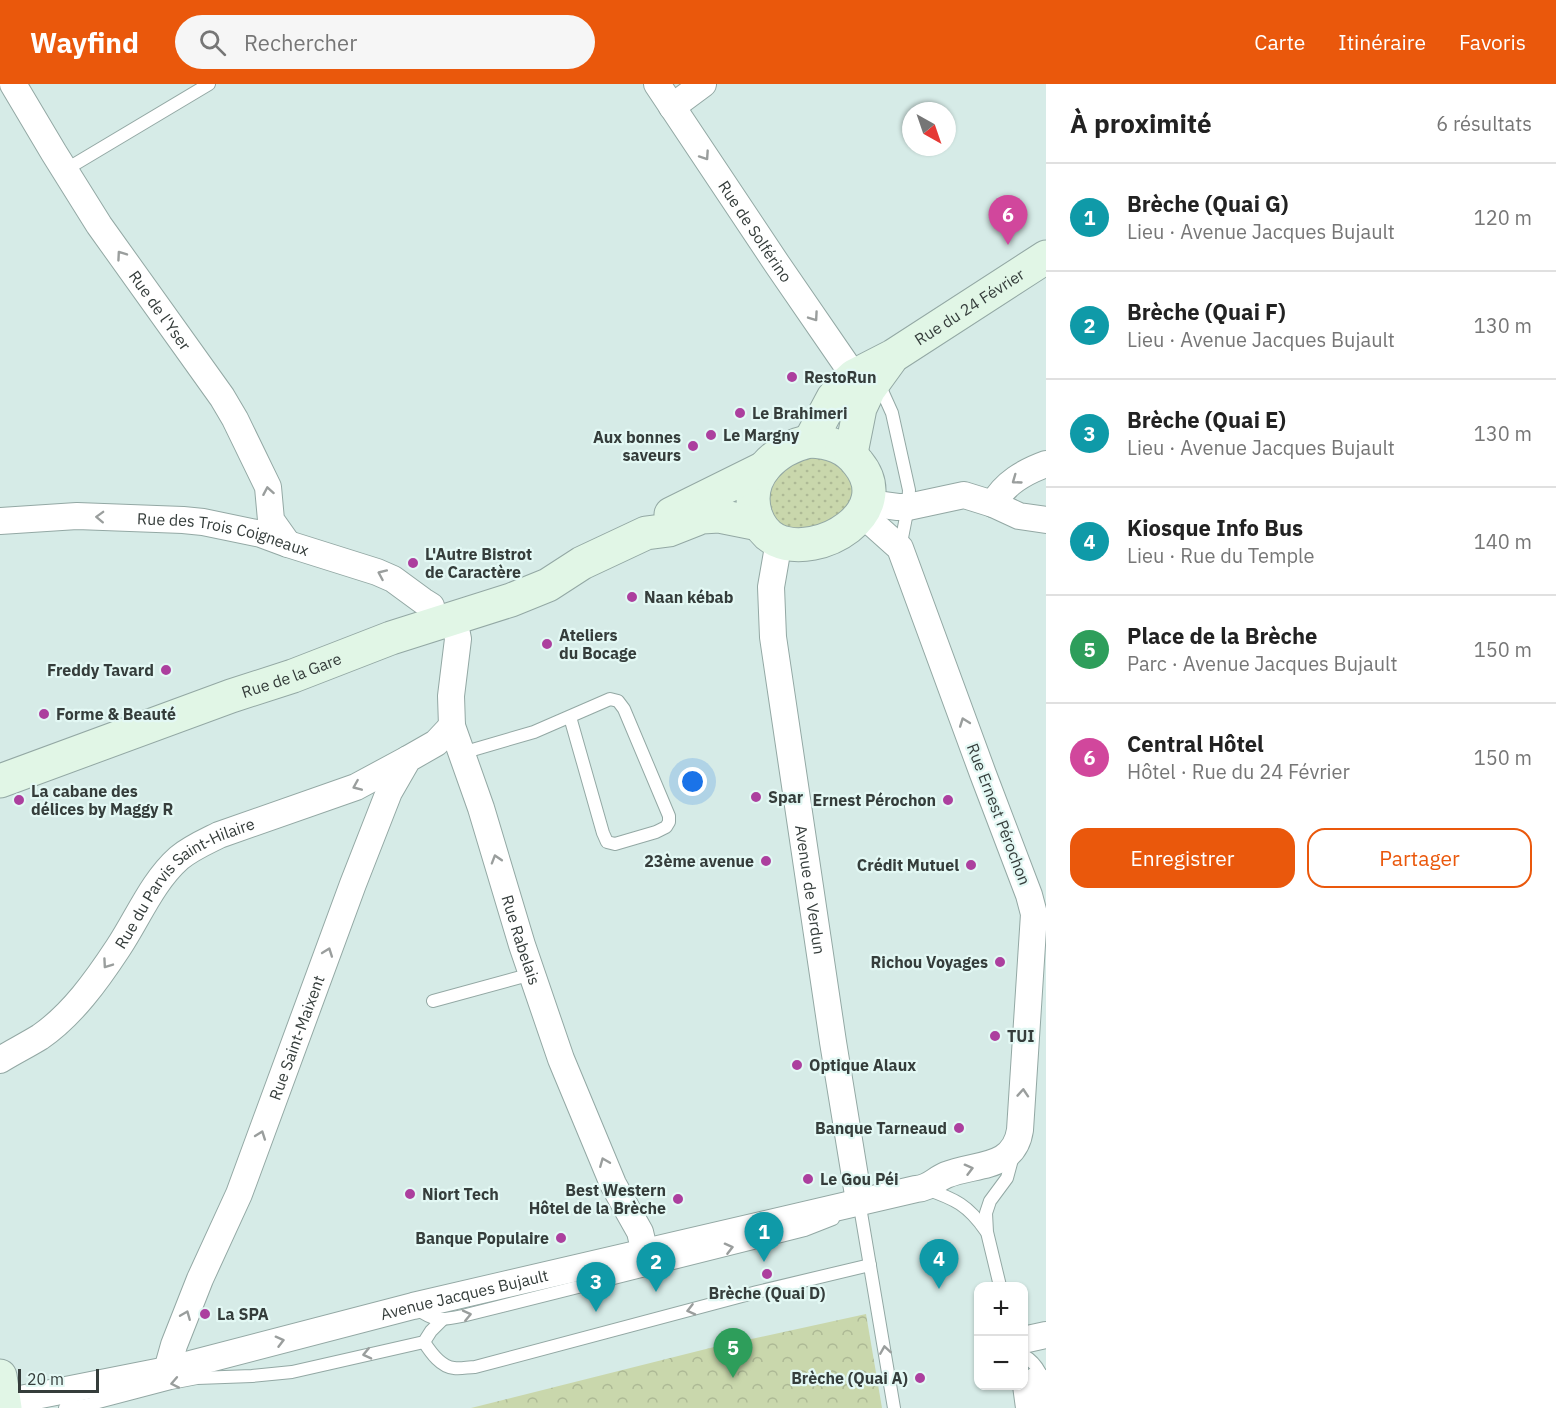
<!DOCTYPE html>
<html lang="fr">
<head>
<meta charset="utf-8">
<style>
  body { margin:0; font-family:"IBM Plex Sans",sans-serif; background:#f6f6f6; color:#222 }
  .controls { position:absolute; right:18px; bottom:18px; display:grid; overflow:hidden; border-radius:12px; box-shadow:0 2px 4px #0004 }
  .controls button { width:54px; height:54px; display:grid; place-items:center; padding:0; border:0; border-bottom:2px solid #e0e0e0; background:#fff; color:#222; font:30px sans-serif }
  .compass { position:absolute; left:902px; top:18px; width:54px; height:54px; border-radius:50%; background:#fff; box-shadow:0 2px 4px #0004; rotate:140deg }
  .scale { position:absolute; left:18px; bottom:15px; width:81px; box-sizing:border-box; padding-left:6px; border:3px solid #353d3b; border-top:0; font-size:16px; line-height:21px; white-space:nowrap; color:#353d3b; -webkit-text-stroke:4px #e3f8f4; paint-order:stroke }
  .you { position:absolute; left:693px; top:698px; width:21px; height:21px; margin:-15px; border:4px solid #fff; border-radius:50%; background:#1a73e8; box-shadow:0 0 0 9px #1a73e833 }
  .badge { display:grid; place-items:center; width:39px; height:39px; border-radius:50%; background:#ea580c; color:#fff; font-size:20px; font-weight:700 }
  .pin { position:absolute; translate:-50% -50px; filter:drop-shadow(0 2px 3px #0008) }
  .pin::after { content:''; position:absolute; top:32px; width:21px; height:18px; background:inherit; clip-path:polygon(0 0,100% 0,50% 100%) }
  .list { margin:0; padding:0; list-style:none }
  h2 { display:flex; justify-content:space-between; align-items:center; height:78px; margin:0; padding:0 24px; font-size:26px }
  h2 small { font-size:20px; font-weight:400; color:#767676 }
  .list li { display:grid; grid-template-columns:39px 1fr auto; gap:18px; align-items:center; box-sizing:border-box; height:108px; padding:0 24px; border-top:2px solid #e0e0e0 }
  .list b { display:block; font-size:22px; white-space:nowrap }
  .list p { margin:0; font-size:20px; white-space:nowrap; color:#767676 }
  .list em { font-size:20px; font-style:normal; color:#767676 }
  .actions { display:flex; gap:12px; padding:18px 24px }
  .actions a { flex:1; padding:14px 0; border:2px solid #ea580c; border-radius:18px; text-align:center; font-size:21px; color:#ea580c }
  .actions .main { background:#ea580c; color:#fff }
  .icon { flex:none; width:33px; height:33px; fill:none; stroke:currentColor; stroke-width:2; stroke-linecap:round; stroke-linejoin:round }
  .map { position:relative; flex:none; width:1046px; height:1324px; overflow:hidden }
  header { display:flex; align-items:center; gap:36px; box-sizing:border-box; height:84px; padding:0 30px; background:#ea580c; color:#fff }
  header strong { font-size:28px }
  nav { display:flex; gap:33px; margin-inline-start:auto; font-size:21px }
  .search { width:420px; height:54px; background:#f6f6f6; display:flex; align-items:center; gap:15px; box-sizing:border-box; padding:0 21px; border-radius:33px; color:#767676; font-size:22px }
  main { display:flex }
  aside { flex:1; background:#fff }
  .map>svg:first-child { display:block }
</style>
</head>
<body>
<header>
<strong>Wayfind</strong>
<div class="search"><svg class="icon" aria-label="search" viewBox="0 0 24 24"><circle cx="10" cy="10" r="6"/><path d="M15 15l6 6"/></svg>Rechercher</div>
<nav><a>Carte</a><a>Itinéraire</a><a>Favoris</a></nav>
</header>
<main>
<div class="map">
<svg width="1046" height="1324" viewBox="0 0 1046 1324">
  <defs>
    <pattern id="grass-dots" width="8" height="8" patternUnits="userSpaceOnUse" patternTransform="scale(1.5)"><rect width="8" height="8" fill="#c9d7ac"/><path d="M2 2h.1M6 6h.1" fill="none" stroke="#adb995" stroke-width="1.8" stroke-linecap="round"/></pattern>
    <pattern id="park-crowns" width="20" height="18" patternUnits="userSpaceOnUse" patternTransform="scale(1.5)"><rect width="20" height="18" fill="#c9d7ac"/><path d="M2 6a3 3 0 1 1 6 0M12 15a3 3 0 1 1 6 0" fill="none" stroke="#adb995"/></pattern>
  </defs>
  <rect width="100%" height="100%" fill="#d6ebe7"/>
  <polygon fill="url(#grass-dots)" points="824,368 852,394 853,418 819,447 776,443 764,413 782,383"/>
  <polygon fill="url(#park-crowns)" points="866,1230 882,1324 471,1324 710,1264"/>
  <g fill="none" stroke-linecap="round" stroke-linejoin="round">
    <defs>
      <g id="lane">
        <polyline points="65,86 209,0"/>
        <polyline points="878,298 892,329 909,406 908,423 900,464"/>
        <polyline points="462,669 534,648 610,615 618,617 624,625 669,732 669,738 666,743 656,748 615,760 607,758 603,749 570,633"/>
        <polyline points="433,917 532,890"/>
        <path d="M 926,1105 C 955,1115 968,1121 986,1147"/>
        <polyline points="859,1117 894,1324"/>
        <polyline points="1000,1202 987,1148 986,1129 990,1117 1007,1094 1014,1068"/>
        <path d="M 414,1223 C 434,1237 439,1237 462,1232 L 805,1146 L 833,1135"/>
        <path d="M 424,1258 C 431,1269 441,1283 454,1284 C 461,1285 468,1283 475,1283 L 757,1208 L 870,1181"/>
        <path d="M 1023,1271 C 1034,1277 1040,1286 1044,1298"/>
        <polyline points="1019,1302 1022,1324"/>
        <polyline points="65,1324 87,1321 171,1299 197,1294 252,1292 292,1288 424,1258 431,1247 442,1236"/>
      </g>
      <g id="street">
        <path id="s1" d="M 13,0 L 54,69 L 99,141 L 222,313 L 235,335 L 268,403 L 271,436 L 288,460"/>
        <path id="s2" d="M 657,0 L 777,180 L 854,292"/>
        <polyline points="672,23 703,0"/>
        <polyline points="868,419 898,423 908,423 964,411 993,420 1019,432 1046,436"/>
        <path d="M 993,420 C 1005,399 1024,388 1046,380"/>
        <path id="s3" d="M 0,437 L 77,432 L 183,436 L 203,438 L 261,450 L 288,460 L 377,488 L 393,495 L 423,517 L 431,522"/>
        <path id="s4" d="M 779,457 L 771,503 L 773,553 L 833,958 L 859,1117"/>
        <path id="s5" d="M 442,538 L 456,545 L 458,555 L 451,612 L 452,642 L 481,724 L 522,861 L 561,975 L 613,1100 L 640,1148 L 645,1169"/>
        <path id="s6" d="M 0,976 C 13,968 27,961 40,953 C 72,931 97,896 118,864 C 138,834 152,798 179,774 C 191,764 205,758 219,751 L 356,703 L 408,675"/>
        <polyline points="1023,1256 1046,1251"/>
        <path id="s7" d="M 167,1286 L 174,1261 L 200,1195 L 239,1110 L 353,800 L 389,708 L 408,675 L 436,659 L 452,642"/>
        <polyline points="1037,1296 1035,1297 1040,1324"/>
        <path id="s8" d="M 0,1319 L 167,1286 L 413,1222 L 916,1105 C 930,1104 934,1096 946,1091 C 975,1079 1014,1086 1020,1046 L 1034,830 L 1029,811 L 983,690 L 900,464 L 862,430"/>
      </g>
      <g id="secondary">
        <path d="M 810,357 C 830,358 846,363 858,379 C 898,428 819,476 776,456 C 766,451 760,443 756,432 C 743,393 775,365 810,357 Z"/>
        <path id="s9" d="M 810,357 L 833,314 L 842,303 L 854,292 L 893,272 L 1046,173"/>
        <polyline points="851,369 860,324 869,305 890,276"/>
        <polyline points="671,430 764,384"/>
        <path id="s10" d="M 0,697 L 231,612 L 293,592 L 391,554 L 511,516 L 548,501 L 582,479 L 646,449 L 669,446 L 702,433 L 719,432 L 759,440"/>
        <polyline points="0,1292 5,1324"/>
      </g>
    </defs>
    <use href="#lane" stroke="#93a8a4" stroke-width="14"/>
    <use href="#street" stroke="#93a8a4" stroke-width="28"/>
    <use href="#secondary" stroke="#93a8a4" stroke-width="35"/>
    <use href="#lane" stroke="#fff" stroke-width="12"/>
    <use href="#street" stroke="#fff" stroke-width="26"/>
    <use href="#secondary" stroke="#e1f6e6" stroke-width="33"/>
  </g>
  <defs><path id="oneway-chevron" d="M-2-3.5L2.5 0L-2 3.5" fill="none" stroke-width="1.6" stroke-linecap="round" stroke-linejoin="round" transform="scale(1.5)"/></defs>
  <g stroke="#9a9e9d">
    <use href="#oneway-chevron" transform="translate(705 72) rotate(56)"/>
    <use href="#oneway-chevron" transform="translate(121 171) rotate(-125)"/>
    <use href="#oneway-chevron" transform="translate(814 233) rotate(55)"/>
    <use href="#oneway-chevron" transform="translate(1016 396) rotate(144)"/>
    <use href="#oneway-chevron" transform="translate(268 407) rotate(-100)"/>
    <use href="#oneway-chevron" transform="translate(100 433) rotate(-178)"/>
    <use href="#oneway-chevron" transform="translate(382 490) rotate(-156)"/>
    <use href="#oneway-chevron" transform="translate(964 638) rotate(-110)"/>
    <use href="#oneway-chevron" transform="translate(357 702) rotate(157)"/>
    <use href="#oneway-chevron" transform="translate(496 775) rotate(-107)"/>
    <use href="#oneway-chevron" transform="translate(328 868) rotate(-70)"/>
    <use href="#oneway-chevron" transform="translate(107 880) rotate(125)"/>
    <use href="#oneway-chevron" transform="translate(1023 1009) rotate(-86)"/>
    <use href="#oneway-chevron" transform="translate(261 1051) rotate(-70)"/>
    <use href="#oneway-chevron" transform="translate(604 1078) rotate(-112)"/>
    <use href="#oneway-chevron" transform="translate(969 1085) rotate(-15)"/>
    <use href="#oneway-chevron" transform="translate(729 1164) rotate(-14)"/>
    <use href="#oneway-chevron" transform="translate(691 1226) rotate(166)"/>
    <use href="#oneway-chevron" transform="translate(186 1231) rotate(-68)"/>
    <use href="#oneway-chevron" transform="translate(467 1231) rotate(-13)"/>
    <use href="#oneway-chevron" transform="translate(280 1257) rotate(-15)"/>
    <use href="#oneway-chevron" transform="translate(885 1266) rotate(-99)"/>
    <use href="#oneway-chevron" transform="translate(367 1270) rotate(167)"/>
    <use href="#oneway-chevron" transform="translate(175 1299) rotate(169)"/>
  </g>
  <g fill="#ac3f9e" stroke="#e3f8f4" stroke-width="2">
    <circle cx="792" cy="293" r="6"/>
    <circle cx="740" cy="329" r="6"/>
    <circle cx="711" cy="351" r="6"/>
    <circle cx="693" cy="362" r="6"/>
    <circle cx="413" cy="479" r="6"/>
    <circle cx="632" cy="513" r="6"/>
    <circle cx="547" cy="560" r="6"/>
    <circle cx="166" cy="586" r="6"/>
    <circle cx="44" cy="630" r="6"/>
    <circle cx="756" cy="713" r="6"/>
    <circle cx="19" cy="716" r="6"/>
    <circle cx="948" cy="716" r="6"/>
    <circle cx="766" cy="777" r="6"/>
    <circle cx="971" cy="781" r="6"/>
    <circle cx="1000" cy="878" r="6"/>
    <circle cx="995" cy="952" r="6"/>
    <circle cx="797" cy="981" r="6"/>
    <circle cx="959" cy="1044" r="6"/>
    <circle cx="808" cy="1095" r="6"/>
    <circle cx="410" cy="1110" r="6"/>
    <circle cx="678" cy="1115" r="6"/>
    <circle cx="561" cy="1154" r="6"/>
    <circle cx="767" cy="1190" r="6"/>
    <circle cx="205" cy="1230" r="6"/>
    <circle cx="920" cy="1294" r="6"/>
  </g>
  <g text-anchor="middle" stroke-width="4.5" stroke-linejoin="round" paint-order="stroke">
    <g font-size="16" fill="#353d3b" stroke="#e3f8f4">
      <text dy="6" stroke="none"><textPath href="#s2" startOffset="177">Rue de Solférino</textPath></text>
      <text dy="6" stroke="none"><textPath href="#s9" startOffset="214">Rue du 24 Février</textPath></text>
      <text dy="6" stroke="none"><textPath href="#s1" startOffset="270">Rue de l'Yser</textPath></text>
      <text dy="6" stroke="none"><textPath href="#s3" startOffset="225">Rue des Trois Coigneaux</textPath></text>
      <text dy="6" stroke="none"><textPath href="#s10" startOffset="310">Rue de la Gare</textPath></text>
      <text transform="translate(999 730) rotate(69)" y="6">Rue Ernest Pérochon</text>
      <text dy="6" stroke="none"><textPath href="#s6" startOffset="262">Rue du Parvis Saint-Hilaire</textPath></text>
      <text dy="6" stroke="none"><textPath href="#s4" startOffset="352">Avenue de Verdun</textPath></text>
      <text dy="6" stroke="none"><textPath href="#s5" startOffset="338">Rue Rabelais</textPath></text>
      <text dy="6" stroke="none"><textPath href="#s7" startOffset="357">Rue Saint-Maixent</textPath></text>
      <text dy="6" stroke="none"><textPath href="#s8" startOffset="477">Avenue Jacques Bujault</textPath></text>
    </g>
    <g font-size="16" font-weight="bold" fill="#353d3b" stroke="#e3f8f4" text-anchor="start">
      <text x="804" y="299">RestoRun</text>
      <text x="752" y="335">Le Brahimeri</text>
      <text x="723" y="357">Le Margny</text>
      <text x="681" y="359" text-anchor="end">Aux bonnes<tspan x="681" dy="18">saveurs</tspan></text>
      <text x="425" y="476">L'Autre Bistrot<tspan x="425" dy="18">de Caractère</tspan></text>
      <text x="644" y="519">Naan kébab</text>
      <text x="559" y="557">Ateliers<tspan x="559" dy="18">du Bocage</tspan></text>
      <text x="154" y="592" text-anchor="end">Freddy Tavard</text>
      <text x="56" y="636">Forme &amp; Beauté</text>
      <text x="31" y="713">La cabane des<tspan x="31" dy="18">délices by Maggy R</tspan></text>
      <text x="768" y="719">Spar</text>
      <text x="936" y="722" text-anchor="end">Ernest Pérochon</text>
      <text x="754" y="783" text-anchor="end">23ème avenue</text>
      <text x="959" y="787" text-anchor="end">Crédit Mutuel</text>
      <text x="988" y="884" text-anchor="end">Richou Voyages</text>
      <text x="1007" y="958">TUI</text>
      <text x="809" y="987">Optique Alaux</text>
      <text x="947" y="1050" text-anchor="end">Banque Tarneaud</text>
      <text x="820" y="1101">Le Gou Péi</text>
      <text x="666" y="1112" text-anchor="end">Best Western<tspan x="666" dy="18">Hôtel de la Brèche</tspan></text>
      <text x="422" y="1116">Niort Tech</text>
      <text x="549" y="1160" text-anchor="end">Banque Populaire</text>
      <text x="767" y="1215" text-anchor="middle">Brèche (Quai D)</text>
      <text x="217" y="1236">La SPA</text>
      <text x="908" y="1300" text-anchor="end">Brèche (Quai A)</text>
    </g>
  </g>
</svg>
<div class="controls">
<button>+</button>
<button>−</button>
</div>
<svg class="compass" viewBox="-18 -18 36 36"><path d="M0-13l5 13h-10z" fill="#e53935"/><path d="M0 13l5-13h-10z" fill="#767676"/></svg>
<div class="scale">20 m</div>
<div class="you"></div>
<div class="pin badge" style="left:764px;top:1178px;background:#0f9aa8">1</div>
<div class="pin badge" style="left:656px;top:1208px;background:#0f9aa8">2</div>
<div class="pin badge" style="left:596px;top:1228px;background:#0f9aa8">3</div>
<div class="pin badge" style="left:939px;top:1205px;background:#0f9aa8">4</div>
<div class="pin badge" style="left:733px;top:1294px;background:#2e9e5b">5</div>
<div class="pin badge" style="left:1008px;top:161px;background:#d1479c">6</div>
</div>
<aside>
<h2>À proximité<small>6 résultats</small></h2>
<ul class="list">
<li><span class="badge" style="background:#0f9aa8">1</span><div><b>Brèche (Quai G)</b><p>Lieu · Avenue Jacques Bujault</p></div><em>120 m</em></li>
<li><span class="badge" style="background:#0f9aa8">2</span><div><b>Brèche (Quai F)</b><p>Lieu · Avenue Jacques Bujault</p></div><em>130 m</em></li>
<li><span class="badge" style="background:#0f9aa8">3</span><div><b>Brèche (Quai E)</b><p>Lieu · Avenue Jacques Bujault</p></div><em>130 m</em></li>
<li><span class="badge" style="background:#0f9aa8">4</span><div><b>Kiosque Info Bus</b><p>Lieu · Rue du Temple</p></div><em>140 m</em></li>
<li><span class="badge" style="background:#2e9e5b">5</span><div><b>Place de la Brèche</b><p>Parc · Avenue Jacques Bujault</p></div><em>150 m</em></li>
<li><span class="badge" style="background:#d1479c">6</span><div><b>Central Hôtel</b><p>Hôtel · Rue du 24 Février</p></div><em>150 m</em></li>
</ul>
<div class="actions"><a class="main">Enregistrer</a><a>Partager</a></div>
</aside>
</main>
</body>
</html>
